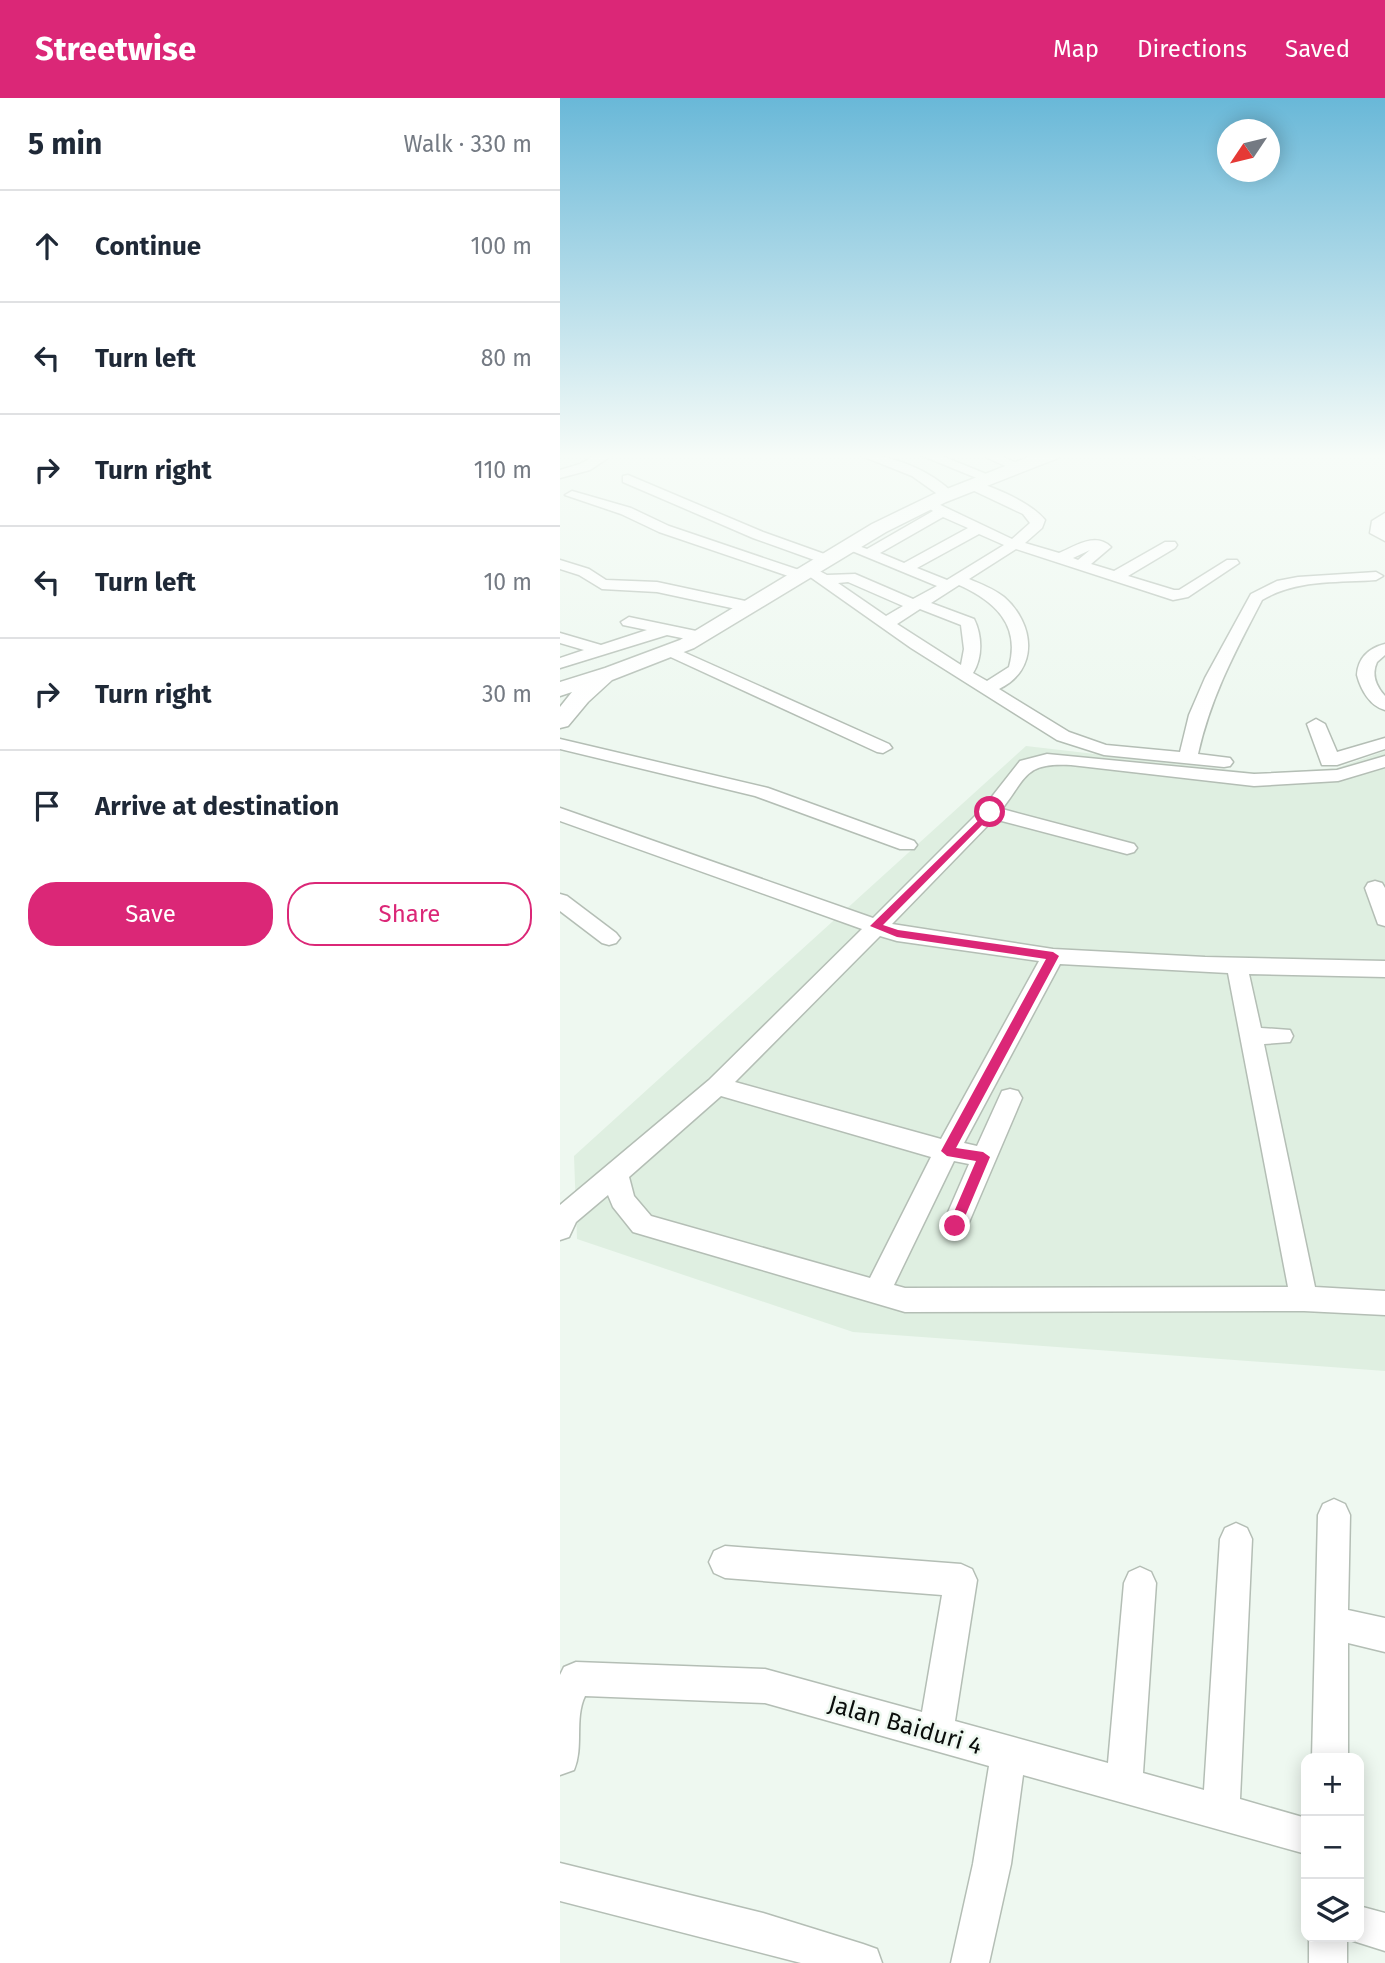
<!DOCTYPE html>
<html lang="en">
<head>
<meta charset="utf-8">
<style>
  body { margin:0; font-family:"Fira Sans",sans-serif; background:#f6f6f7; color:#1f2937 }
  .controls { position:absolute; right:21px; bottom:21px; display:grid; overflow:hidden; border-radius:14px; box-shadow:0 4px 18px #0003 }
  .controls button { width:63px; height:63px; display:grid; place-items:center; padding:0; border:0; border-bottom:2px solid #e0e1e3; background:#fff; color:#1f2937; font:35px sans-serif }
  .compass { position:absolute; left:657px; top:21px; width:63px; height:63px; border-radius:50%; background:#fff; box-shadow:0 4px 18px #0003; rotate:235deg }
  .stop { position:absolute; width:21px; height:21px; margin:-16px; border:5px solid #db2777; border-radius:50%; background:#fff }
  .stop.end { background:#db2777; border-color:#fff; box-shadow:0 2px 7px #0008 }
  .list { margin:0; padding:0; list-style:none }
  h2 { display:flex; justify-content:space-between; align-items:center; height:91px; margin:0; padding:0 28px; font-size:30px }
  h2 small { font-size:23px; font-weight:400; color:#747a83 }
  .list li { display:grid; grid-template-columns:46px 1fr auto; gap:21px; align-items:center; box-sizing:border-box; height:112px; padding:0 28px; border-top:2px solid #e0e1e3 }
  .list b { display:block; font-size:26px; white-space:nowrap }
  .list em { font-size:23px; font-style:normal; color:#747a83 }
  .actions { display:flex; gap:14px; padding:21px 28px }
  .actions a { flex:1; padding:16px 0; border:2px solid #db2777; border-radius:28px; text-align:center; font-size:24px; color:#db2777 }
  .actions .main { background:#db2777; color:#fff }
  .icon { flex:none; width:38px; height:38px; fill:none; stroke:currentColor; stroke-width:2; stroke-linecap:round; stroke-linejoin:round }
  .map { position:relative; flex:none; width:825px; height:1865px; overflow:hidden }
  header { display:flex; align-items:center; gap:42px; box-sizing:border-box; height:98px; padding:0 35px; background:#db2777; color:#fff }
  header strong { font-size:33px }
  nav { display:flex; gap:38px; margin-inline-start:auto; font-size:24px }
  main { display:flex }
  aside { flex:1; background:#fff }
  .map>svg:first-child { display:block }
</style>
</head>
<body>
<header>
<strong>Streetwise</strong>
<nav><a>Map</a><a>Directions</a><a>Saved</a></nav>
</header>
<main>
<aside>
<h2>5 min<small>Walk · 330 m</small></h2>
<ul class="list">
<li><svg class="icon" aria-label="ahead" viewBox="0 0 24 24"><path d="M12 20V5M6 11l6-6 6 6"/></svg><div><b>Continue</b></div><em>100 m</em></li>
<li><svg class="icon" aria-label="left" viewBox="0 0 24 24"><path d="M17 20v-9H6M10 6l-5 5 5 5"/></svg><div><b>Turn left</b></div><em>80 m</em></li>
<li><svg class="icon" aria-label="right" viewBox="0 0 24 24"><path d="M7 20v-9h11M14 6l5 5-5 5"/></svg><div><b>Turn right</b></div><em>110 m</em></li>
<li><svg class="icon" aria-label="left" viewBox="0 0 24 24"><path d="M17 20v-9H6M10 6l-5 5 5 5"/></svg><div><b>Turn left</b></div><em>10 m</em></li>
<li><svg class="icon" aria-label="right" viewBox="0 0 24 24"><path d="M7 20v-9h11M14 6l5 5-5 5"/></svg><div><b>Turn right</b></div><em>30 m</em></li>
<li><svg class="icon" aria-label="arrive" viewBox="0 0 24 24"><path d="M6 21V4h12l-3 4 3 4H6"/></svg><div><b>Arrive at destination</b></div></li>
</ul>
<div class="actions"><a class="main">Save</a><a>Share</a></div>
</aside>
<div class="map">
<svg width="825" height="1865" viewBox="0 0 825 1865">
  <rect width="100%" height="100%" fill="#eef8f0"/>
  <polygon fill="#dfefe1" points="466,648 699,675 777,670 825,653 825,1273 293,1234 17,1141 14,1058"/>
  <g fill="none" stroke-linecap="round" stroke-linejoin="round">
    <defs>
      <g id="minor">
        <polygon points="38,356 54,356 30,372 0,380 0,372 20,366"/>
        <path d="M 297,356 C 331,356 371,372 395,397 L 393,400 L 383,400 L 352,378 Z"/>
        <polygon points="358,356 377,356 436,380 429,384 424,383"/>
        <polygon points="419,356 437,356 466,369 464,372 454,372"/>
        <polygon points="630,356 645,356 645,357 639,361"/>
        <polygon points="68,377 203,434 270,458 272,461 265,465 260,464 193,440 63,384 63,378"/>
        <path d="M 413,383 C 436,390 470,404 485,422 L 482,430 L 465,445 L 499,455 C 516,448 535,434 551,449 L 531,466 L 554,473 L 605,444 L 615,444 L 617,447 L 615,450 L 568,478 L 614,492 L 619,492 L 667,462 L 677,462 L 679,465 L 628,499 L 613,502 L 456,451 L 409,481 C 421,486 434,491 444,499 C 475,526 479,572 439,591 L 509,634 L 546,647 L 620,654 L 629,617 L 645,580 L 691,496 L 717,483 L 738,479 L 816,474 L 823,478 L 816,482 C 777,485 737,481 702,502 C 675,554 651,598 638,656 L 670,660 L 673,664 L 670,668 L 664,669 L 544,657 L 497,642 L 351,550 L 246,476 L 244,480 L 234,480 L 99,434 L 61,416 L 5,397 L 12,393 L 71,410 L 109,428 L 242,473 L 243,468 L 248,467 L 267,477 L 295,476 L 353,501 L 377,488 L 280,448 L 287,444 L 307,451 L 373,413 L 365,407 L 372,403 L 452,441 L 470,425 L 463,416 L 408,390 L 406,387 ZM 383,419 L 408,430 L 344,465 L 320,455 ZM 419,436 L 444,447 L 387,482 L 357,470 ZM 530,452 L 518,462 L 513,460 ZM 288,484 L 343,508 L 326,518 L 278,485 ZM 399,487 C 434,503 461,526 449,569 L 427,583 L 413,575 C 423,559 422,537 414,521 L 371,505 ZM 360,511 L 401,527 L 404,551 L 401,567 L 337,526 Z"/>
        <polygon points="825,415 825,443 810,435 812,423"/>
        <polygon points="0,462 29,471 46,482 97,484 190,504 198,509 190,514 97,494 42,491 19,477 0,471"/>
        <polygon points="69,519 141,534 149,539 141,544 107,537 0,570 0,560 24,552 0,545 0,535 41,547 87,532 63,527 61,524"/>
        <path d="M 825,546 L 825,557 L 817,564 C 811,577 816,588 825,598 L 825,612 C 810,608 801,592 797,577 C 798,560 809,550 825,546 Z"/>
        <polygon points="110,548 329,646 332,650 323,655 317,654 104,556 102,553"/>
        <polygon points="756,621 765,626 777,654 825,640 825,651 777,667 762,667 747,626"/>
        <polygon points="0,641 208,690 354,743 357,747 354,751 340,751 195,698 0,651"/>
        <path d="M 487,656 L 694,676 L 777,672 L 825,658 L 825,669 L 778,683 L 694,688 L 511,667 C 465,665 468,677 442,711 L 574,746 L 577,750 L 574,754 L 567,756 L 434,721 L 332,826 L 493,851 L 645,859 L 825,863 L 825,879 L 689,876 L 701,930 L 730,932 L 733,938 L 730,944 L 704,946 L 755,1189 L 825,1193 L 825,1217 L 744,1213 L 345,1214 L 73,1134 L 53,1109 L 48,1097 L 16,1124 L 9,1139 L 0,1142 L 0,1107 L 149,982 L 302,831 L 0,723 L 0,710 L 313,820 L 423,710 L 460,663 ZM 320,838 L 337,843 L 479,863 L 381,1041 L 175,984 ZM 500,866 L 668,875 L 728,1189 L 345,1190 L 334,1187 L 394,1063 L 409,1066 L 382,1128 L 386,1136 L 395,1139 L 404,1136 L 462,1000 L 458,993 L 450,991 L 442,993 L 417,1048 L 404,1045 ZM 161,998 L 371,1059 L 310,1180 L 91,1118 L 74,1098 L 69,1079 Z"/>
        <polygon points="815,783 822,785 825,790 825,828 818,826 805,790 808,785"/>
        <polygon points="0,796 7,798 56,835 60,840 56,845 49,847 42,845 0,813"/>
        <polygon points="774,1401 785,1406 790,1417 788,1512 825,1520 825,1554 788,1545 788,1660 752,1660 758,1417 763,1406"/>
        <path d="M 676,1425 L 687,1430 L 692,1441 L 680,1701 L 746,1720 L 746,1756 L 463,1677 L 451,1766 L 429,1865 L 391,1865 L 413,1766 L 429,1668 L 205,1605 L 25,1598 C 14,1621 24,1649 14,1672 L 0,1677 L 0,1577 L 4,1569 L 16,1564 L 205,1571 L 362,1614 L 382,1497 L 165,1480 L 154,1475 L 149,1464 L 154,1453 L 165,1448 L 401,1466 L 412,1471 L 417,1482 L 395,1623 L 548,1665 L 564,1485 L 569,1474 L 580,1469 L 591,1474 L 596,1485 L 583,1675 L 644,1692 L 660,1441 L 665,1430 Z"/>
        <polygon points="0,1765 203,1815 303,1846 317,1851 322,1865 241,1865 0,1803"/>
        <polygon points="799,1808 825,1815 825,1853 787,1841 787,1865 749,1865 749,1839 799,1839"/>
      </g>
      <polygon id="major" points="476,356 500,356 498,360 386,404 326,434 134,550 52,582 28,604 8,628 0,630 0,609 12,594 0,598 0,584 45,570 120,542 312,426 374,396"/>
    </defs>
    <use href="#minor" stroke="#b4beb5" stroke-width="3"/>
    <use href="#major" stroke="#b4beb5" stroke-width="3"/>
    <use href="#minor" fill="#fff" fill-rule="evenodd"/>
    <use href="#major" fill="#fff" fill-rule="evenodd"/>
  </g>
  <linearGradient id="sky" x2="0" y2="1"><stop stop-color="#69b8d8"/><stop offset="0.58" stop-color="#f7fcf8"/><stop offset="1" stop-color="#f7fcf8" stop-opacity="0"/></linearGradient>
  <rect width="825" height="617" fill="url(#sky)"/>
  <polygon fill="#db2777" points="430,711 433,712 433,716 323,827 338,832 493,854 499,858 396,1050 423,1054 430,1059 401,1128 395,1134 388,1128 416,1063 387,1058 381,1053 486,861 337,839 310,828"/>
  <g text-anchor="middle" stroke-width="5" stroke-linejoin="round" paint-order="stroke">
    <g font-size="24" fill="#0b0e0c" stroke="#eef8f0">
      <text transform="translate(345 1627) rotate(16)" y="8">Jalan Baiduri 4</text>
    </g>
  </g>
</svg>
<div class="controls">
<button>+</button>
<button>−</button>
<button><svg class="icon" aria-label="layers" viewBox="0 0 24 24"><path d="M12 4l9 5-9 5-9-5zM3 14l9 5 9-5"/></svg></button>
</div>
<svg class="compass" viewBox="-18 -18 36 36"><path d="M0-13l5 13h-10z" fill="#e53935"/><path d="M0 13l5-13h-10z" fill="#747a83"/></svg>
<div class="stop" style="left:430px;top:714px"></div>
<div class="stop end" style="left:395px;top:1128px"></div>
</div>
</main>
</body>
</html>
